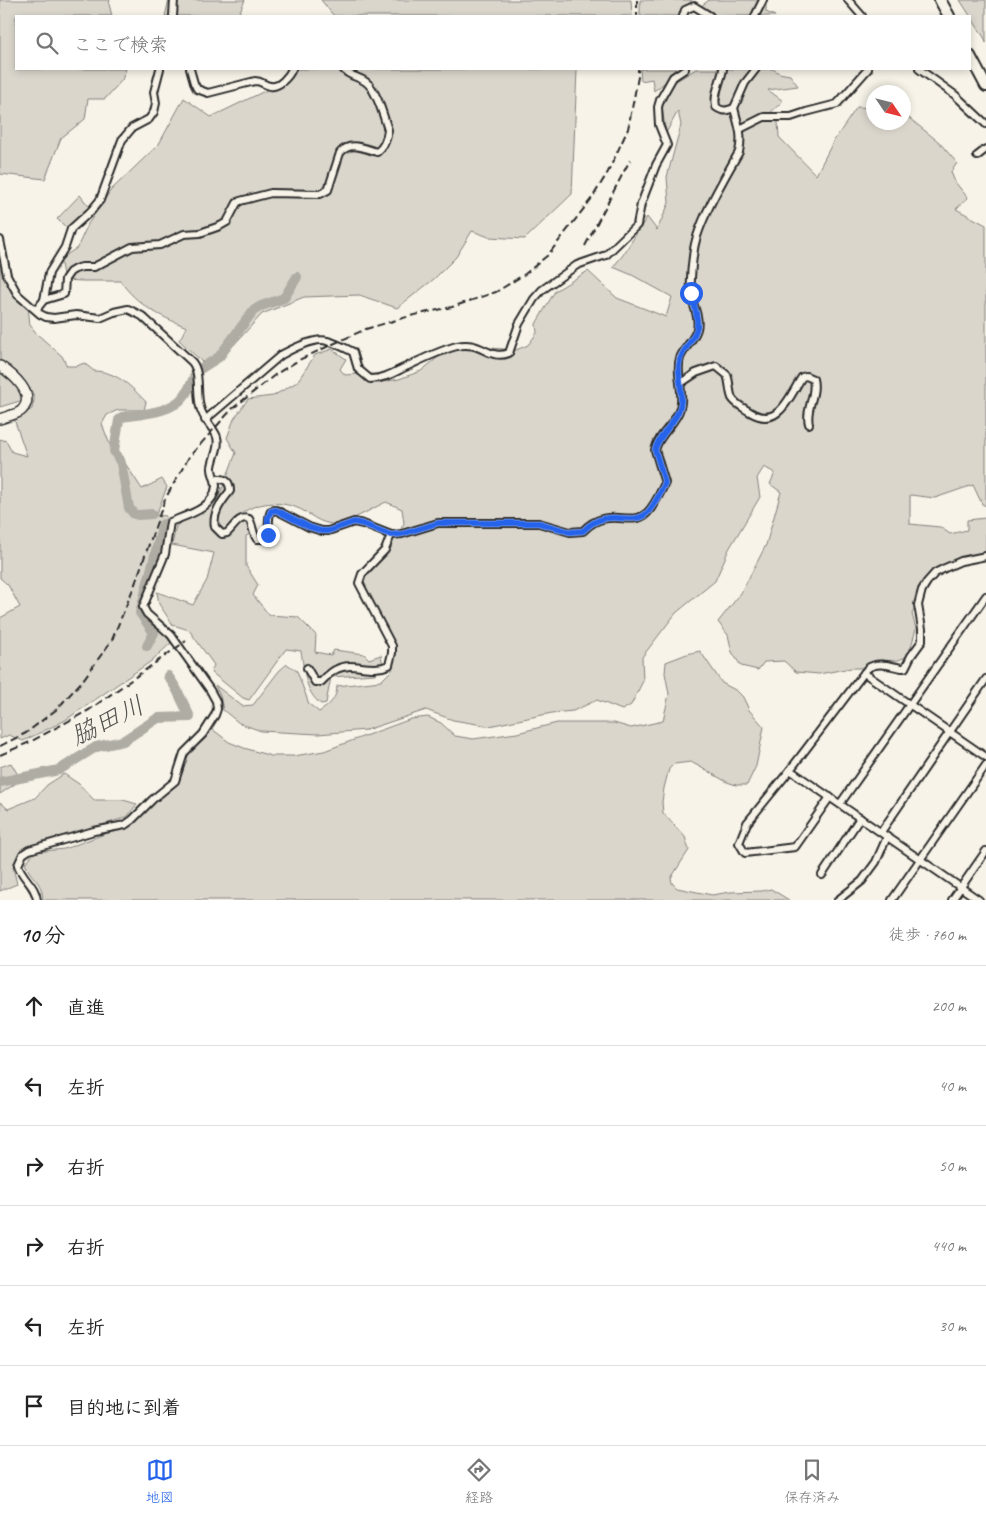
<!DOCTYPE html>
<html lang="ja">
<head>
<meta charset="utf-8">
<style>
  body { margin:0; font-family:Caveat,"Klee One",sans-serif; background:#f6f6f6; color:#222 }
  .compass { position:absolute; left:866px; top:85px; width:45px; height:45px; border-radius:50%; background:#fff; box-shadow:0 2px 8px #0003; rotate:125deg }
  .stop { position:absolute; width:15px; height:15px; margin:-11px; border:4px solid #2563eb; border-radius:50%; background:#fff }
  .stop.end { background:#2563eb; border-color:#fff; box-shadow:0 1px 5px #0008 }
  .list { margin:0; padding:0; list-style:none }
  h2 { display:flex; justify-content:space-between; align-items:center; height:65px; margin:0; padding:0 20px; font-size:21px }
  h2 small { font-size:16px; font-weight:400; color:#767676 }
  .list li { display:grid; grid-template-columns:32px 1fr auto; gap:15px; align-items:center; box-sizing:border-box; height:80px; padding:0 20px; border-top:1px solid #e0e0e0 }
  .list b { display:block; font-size:19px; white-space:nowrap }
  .list em { font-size:16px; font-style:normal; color:#767676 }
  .icon { flex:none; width:28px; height:28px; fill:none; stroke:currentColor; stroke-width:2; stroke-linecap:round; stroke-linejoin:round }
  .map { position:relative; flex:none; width:986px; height:900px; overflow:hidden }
  .search { position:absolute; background:#fff; box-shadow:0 2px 8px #0003; left:15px; right:15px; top:15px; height:55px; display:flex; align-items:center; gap:12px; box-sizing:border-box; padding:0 18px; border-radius:0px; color:#767676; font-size:19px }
  .sheet { height:545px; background:#fff }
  nav { display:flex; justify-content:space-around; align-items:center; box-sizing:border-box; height:70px; border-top:1px solid #e0e0e0; background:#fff; font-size:14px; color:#767676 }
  nav a { display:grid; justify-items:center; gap:2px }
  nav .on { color:#2563eb }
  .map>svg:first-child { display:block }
</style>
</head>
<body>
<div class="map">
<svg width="986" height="900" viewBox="0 0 986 900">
  <rect width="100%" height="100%" fill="#f7f3e8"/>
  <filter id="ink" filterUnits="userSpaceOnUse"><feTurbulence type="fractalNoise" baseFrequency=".02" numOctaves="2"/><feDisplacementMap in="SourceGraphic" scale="10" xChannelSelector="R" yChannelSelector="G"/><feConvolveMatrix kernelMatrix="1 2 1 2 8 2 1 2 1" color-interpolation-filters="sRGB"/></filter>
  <g filter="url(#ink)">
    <g fill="#dad6cc" stroke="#82807c">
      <polygon points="0,0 110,0 109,4 112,16 16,16 16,69 126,69 122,80 105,99 88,99 85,119 61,138 45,179 0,174"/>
      <polygon points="169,0 245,0 238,16 165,16"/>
      <polygon points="321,0 631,0 632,16 334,16"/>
      <polygon points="640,0 692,0 683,11 684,16 640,16"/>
      <polygon points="709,0 766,0 766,12 775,16 700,16 700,7"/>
      <polygon points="960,0 986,0 986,43 985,39"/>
      <path d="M 294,69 L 577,69 L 572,194 L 525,239 L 489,237 L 472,231 L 456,257 L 434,279 L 397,308 L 359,295 L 304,297 L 262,314 L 220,360 L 202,362 L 179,340 L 187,327 C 157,315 139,306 120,281 L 83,281 L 64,280 L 60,259 L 77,248 L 88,224 L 111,190 L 159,144 L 184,98 L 211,117 L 271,88 Z"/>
      <polygon points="640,69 682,69 654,91 652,79 641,81"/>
      <path d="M 696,69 L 773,69 L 779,73 L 790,75 L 798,86 L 768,90 L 783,101 L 769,114 L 778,122 L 779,137 L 816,175 L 833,142 L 857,107 L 873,108 L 874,122 L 904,122 L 904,114 L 939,142 L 957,163 L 951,172 L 955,182 L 968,198 L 956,209 L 986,225 L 986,506 L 982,504 L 973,485 L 935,498 L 910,495 L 910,524 L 940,527 L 950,534 L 967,530 L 967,520 L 986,518 L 986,557 C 969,561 949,566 935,578 C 924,587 918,602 912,614 L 916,629 L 911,647 L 906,657 L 896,661 L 881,660 L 861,668 L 851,668 L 819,674 L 796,672 L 784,661 L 764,662 L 758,670 L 741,666 L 732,652 L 728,635 L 718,622 L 741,593 L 766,545 L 781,492 L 770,484 L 775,473 L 764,467 L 757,478 L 760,497 L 729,549 L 715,581 L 676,613 L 642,657 L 643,681 L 631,705 L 622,710 L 597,700 L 573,711 L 552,713 L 489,726 L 453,720 L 426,710 L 366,730 L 318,734 L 261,731 L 239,723 L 223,710 L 220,696 L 215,685 L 242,706 L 253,705 L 279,671 L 287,664 L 297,671 L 309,704 L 319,712 C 330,705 337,698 337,686 L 381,681 L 392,670 L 395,654 L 360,573 L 401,529 L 404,523 L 402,509 L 386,502 C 375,507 346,524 337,524 C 318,525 310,512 295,507 C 271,499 247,504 232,523 L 243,517 L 256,531 L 246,536 L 246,566 L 258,585 L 253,595 L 269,615 L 298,617 L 316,635 L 315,652 L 331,655 L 334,650 L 364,654 L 369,659 L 381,655 L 383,665 L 375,674 L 331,677 L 326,703 L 321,704 C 305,693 304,669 301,651 L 286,649 L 249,700 L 243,698 L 211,672 L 214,665 L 189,630 L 173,625 L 159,604 L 157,592 L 193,605 L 207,580 L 214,553 L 172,545 L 176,526 L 185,520 L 198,515 L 218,499 L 236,453 L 227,438 L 234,419 L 248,399 L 273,396 L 297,382 L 315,355 L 332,349 L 346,359 L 340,369 L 345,375 L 356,374 L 377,383 L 399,379 L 421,371 L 453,345 L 516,350 L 528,345 L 537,333 L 536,324 L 555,291 L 588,271 L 617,298 L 666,317 L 672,297 L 632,275 L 613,267 L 623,255 L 647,217 L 657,230 L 669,203 L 667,177 L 681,125 L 678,111 L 666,133 L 662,108 L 673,83 Z"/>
      <polygon points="80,195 90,208 68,229 57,219"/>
      <path d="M 0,249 L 6,277 L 28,306 L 30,325 L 37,334 L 62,356 L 67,366 L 77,366 L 84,363 L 94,371 C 116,371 132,387 146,402 L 144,410 L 118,410 L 107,415 L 102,424 L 110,445 L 123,460 L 142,489 L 162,479 L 167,487 L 156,515 L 166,516 L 162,548 L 143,605 L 171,643 L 150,662 L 64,721 L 23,741 L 9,735 L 0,739 L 0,618 L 20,607 L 8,585 L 0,578 L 0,439 L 6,441 L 12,452 L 27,456 L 14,419 L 32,409 C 32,406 35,400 34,397 C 32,385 10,369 0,362 Z"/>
      <polygon points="0,371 24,393 23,400 0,407"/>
      <path d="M 700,651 L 722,683 L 737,691 L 743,697 L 749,710 L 764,727 L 756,766 L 747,785 L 736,785 L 727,782 L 691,762 L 674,764 L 669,769 L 664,788 L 662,802 L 663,813 L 685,837 L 689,850 L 671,878 L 672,883 L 677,888 L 712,895 L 730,892 L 762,891 L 771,889 L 789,900 L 43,900 C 42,879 31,880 25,863 L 35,852 L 64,849 L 129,825 L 169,790 L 180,776 L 184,763 L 191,751 L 204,740 L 212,729 L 229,742 L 244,748 L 271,756 L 294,756 L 324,751 L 411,719 L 428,717 L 441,723 L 455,736 L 473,739 L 517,733 L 557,723 L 614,723 L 631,728 L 663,721 L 669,694 L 665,673 L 666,662 L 687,654 Z"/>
      <polygon points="11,763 21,780 0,794 0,767"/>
      <polygon points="64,774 79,784 94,800 123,800 137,804 127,817 90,829 42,841 22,853 13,867 17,884 0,891 0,802 8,809 35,798 47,785"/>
    </g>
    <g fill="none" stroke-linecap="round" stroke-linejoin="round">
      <g stroke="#afaca4" stroke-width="10">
        <polyline points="200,369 219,357 253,311 261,306 284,298 297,277"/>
        <path d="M 152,514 L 138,515 L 134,514 L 129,508 L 121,463 L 114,451 L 119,420 L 122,417 C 140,414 172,413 184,396 C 189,390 192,382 195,375"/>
        <polyline points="147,646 154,633 140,613 163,524"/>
        <polyline points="0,782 59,770 96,747 123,741 158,718 190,717 176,688 168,676"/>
      </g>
      <defs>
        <g id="street">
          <polyline points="848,0 862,16"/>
          <polyline points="173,16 174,0"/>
          <polyline points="683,16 685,10 694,6 710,16"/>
          <polyline points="755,16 763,0"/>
          <path d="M 190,69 L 194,83 L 197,89 L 208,93 L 255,81 C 262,81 264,85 270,86 C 279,88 289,76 292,69"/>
          <path d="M 723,69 C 721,82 713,94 716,107 C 723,112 726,111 734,108"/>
          <polyline points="919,69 955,95 986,124"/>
          <polyline points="740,129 764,117 791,117 806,112 837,104 868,69"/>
          <polyline points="977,156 986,149"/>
          <path d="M 0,240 L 7,275 L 18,295 L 40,314 L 46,317 L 54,318 L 76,315 L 100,318 L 114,312 L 128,309 L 142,316 L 192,362 C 201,373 196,393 200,407 C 203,420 214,428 217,437 C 220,448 213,457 212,467 C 211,473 216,479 216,486 C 214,509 187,515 170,522 L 165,554 L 143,607 L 147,614 L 171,635 L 210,690 L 216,701 L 217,709 L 215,715 L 203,734 L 184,753 L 175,781 L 153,799 L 132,820 L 125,825 L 94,831 L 29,850 L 23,854 L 18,865 C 22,878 36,886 37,900"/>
          <path d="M 44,300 L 64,294 L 65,279 L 70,272 L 75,269 L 82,267 L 94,267 L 132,247 L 160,245 L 184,234 L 200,233 L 220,226 L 227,222 L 237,203 L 240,201 L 271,193 L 320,194 L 328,190 L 340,153 C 350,141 363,148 377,152 C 384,147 387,138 388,130 C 384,118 377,90 366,82 C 358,76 350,77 343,69"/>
          <polyline points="36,310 44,300 49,273 65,247 71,229 91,211 100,200 122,140 132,128 149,119 154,112 156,103 154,92 160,69"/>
          <path d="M 681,383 L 696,373 L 716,366 L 727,375 C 730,382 729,391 732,398 C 735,404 744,408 750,412 C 779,430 790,395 802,377 L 806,376 L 813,379 C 817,395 805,409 809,424"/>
          <path d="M 205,420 L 281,355 C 292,349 316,337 327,341 C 336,343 345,348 353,352 L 358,369 L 370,379 C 386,379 396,371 410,365 C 425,358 441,350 457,346 C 481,340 489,361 509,353 L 519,324 L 534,299 L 542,290 L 577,265 L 606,255 L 637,225 L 641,204 L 656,165 L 667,145 L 659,125 L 658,107 L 660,100 L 673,77 L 685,69"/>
          <path d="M 215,479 C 225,478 230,481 230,491 C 222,501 212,513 215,527 L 222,534 L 227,533 C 234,527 239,515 249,519 C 253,525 252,533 257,539 L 263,539 C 274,532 265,523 271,511 L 276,510 L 309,527 L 322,531 L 328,531 L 354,522 L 363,524 L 391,535 L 402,534 L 438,523 L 539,523 L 570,532 L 583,531 C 608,505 631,528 647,513 C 655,505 660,493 665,483 L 655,450 C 659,433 676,424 680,408 C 685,392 675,374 680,358 C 684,348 694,340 697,329 C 700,317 693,306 691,295 C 690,281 692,263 694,249 C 698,222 725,177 739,152 C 743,134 738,125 734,108 L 745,83 L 756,69"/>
          <path d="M 307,668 L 315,682 L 321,682 C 326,677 330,672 337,669 C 351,661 371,673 389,665 L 392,653 L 392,646 L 359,583 L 362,574 L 385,550 L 391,535"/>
          <polyline points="864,673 986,757"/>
          <polyline points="790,770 747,823 739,843 745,853 795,847 830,797"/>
          <polyline points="840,804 986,596"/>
          <polyline points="881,832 986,679"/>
          <polyline points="822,875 860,818"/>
          <polyline points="838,900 862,881 876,862 887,837"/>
          <polyline points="892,900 986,765"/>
          <polyline points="952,900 986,851"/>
          <path d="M 979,900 L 790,770 L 867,669 C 877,661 890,666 902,668 L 905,668 L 911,656 L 922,641 L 922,629 L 918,605 L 922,590 L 927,582 L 935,573 L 945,568 L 961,561 L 986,556"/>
        </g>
        <path id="secondary" d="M 0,366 C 12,374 37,394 22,410 C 17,415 6,416 0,419"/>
        <g id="primary">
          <polyline points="940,0 949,16"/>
          <polyline points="970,56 986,86"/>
        </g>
      </defs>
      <use href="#street" stroke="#2b2b2b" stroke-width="10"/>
      <use href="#secondary" stroke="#2b2b2b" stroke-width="12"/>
      <use href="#primary" stroke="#2b2b2b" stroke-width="14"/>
      <use href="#street" stroke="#f7f3e8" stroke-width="6"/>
      <use href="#secondary" stroke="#f7f3e8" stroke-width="9"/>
      <use href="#primary" stroke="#f7f3e8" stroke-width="10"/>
      <g stroke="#2b2b2b" stroke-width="2" stroke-dasharray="8 4" stroke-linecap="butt">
        <polyline points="637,0 637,16"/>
        <polyline points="585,246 630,160"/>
        <polyline points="0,746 26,733 57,709 83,680 112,640 135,584 165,499 189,457 232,409 276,374 299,360 333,344 366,329 410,316 452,307 496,292 525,274 548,255 592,198 608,172 628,129 638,77 638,69"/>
        <polyline points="0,755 30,742 89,710 186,641"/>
      </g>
    </g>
  </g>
  <g fill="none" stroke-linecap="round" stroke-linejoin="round" filter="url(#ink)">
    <path stroke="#2563eb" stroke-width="6" d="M 268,535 L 268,518 L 271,511 L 276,510 L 309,527 L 322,531 L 328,531 L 354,522 L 363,524 L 391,535 L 402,534 L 438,523 L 539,523 L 570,532 L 583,531 C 608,505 631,528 647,513 C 655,505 660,493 665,483 L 655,450 C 659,433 676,424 680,407 C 684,393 678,379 679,365 C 680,350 695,341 697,327 C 699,316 693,303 691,293"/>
  </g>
  <g text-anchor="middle" stroke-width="4.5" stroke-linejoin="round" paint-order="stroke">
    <g font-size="26" font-style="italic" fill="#53524f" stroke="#f7f3e8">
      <text transform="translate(107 720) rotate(-26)" y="9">脇田川</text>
    </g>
  </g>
</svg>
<svg class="compass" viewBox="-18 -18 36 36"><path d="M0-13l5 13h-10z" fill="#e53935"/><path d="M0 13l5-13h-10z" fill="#767676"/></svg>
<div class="stop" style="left:691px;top:293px"></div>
<div class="stop end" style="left:268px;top:535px"></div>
<div class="search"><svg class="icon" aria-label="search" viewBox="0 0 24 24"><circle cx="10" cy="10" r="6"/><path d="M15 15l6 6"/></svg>ここで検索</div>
</div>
<section class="sheet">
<h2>10 分<small>徒歩 · 760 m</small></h2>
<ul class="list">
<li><svg class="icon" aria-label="ahead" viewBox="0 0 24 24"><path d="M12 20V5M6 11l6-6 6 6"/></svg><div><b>直進</b></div><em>200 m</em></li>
<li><svg class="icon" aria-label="left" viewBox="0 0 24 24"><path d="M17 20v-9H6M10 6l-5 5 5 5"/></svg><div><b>左折</b></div><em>40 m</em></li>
<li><svg class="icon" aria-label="right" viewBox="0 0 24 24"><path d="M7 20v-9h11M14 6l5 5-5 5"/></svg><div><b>右折</b></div><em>50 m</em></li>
<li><svg class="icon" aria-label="right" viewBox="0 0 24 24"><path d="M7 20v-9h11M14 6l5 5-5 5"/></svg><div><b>右折</b></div><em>440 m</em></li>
<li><svg class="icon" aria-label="left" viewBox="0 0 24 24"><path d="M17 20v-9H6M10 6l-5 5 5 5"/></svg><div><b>左折</b></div><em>30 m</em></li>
<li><svg class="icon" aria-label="arrive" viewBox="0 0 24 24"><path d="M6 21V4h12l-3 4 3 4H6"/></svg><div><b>目的地に到着</b></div></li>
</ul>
</section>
<nav>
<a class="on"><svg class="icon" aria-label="map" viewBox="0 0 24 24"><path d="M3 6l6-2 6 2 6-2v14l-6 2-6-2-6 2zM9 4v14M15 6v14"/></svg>地図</a>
<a><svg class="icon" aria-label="directions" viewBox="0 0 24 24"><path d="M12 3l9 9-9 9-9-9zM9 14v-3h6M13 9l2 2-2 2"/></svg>経路</a>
<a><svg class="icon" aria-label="saved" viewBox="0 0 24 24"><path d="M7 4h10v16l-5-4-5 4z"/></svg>保存済み</a>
</nav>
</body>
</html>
